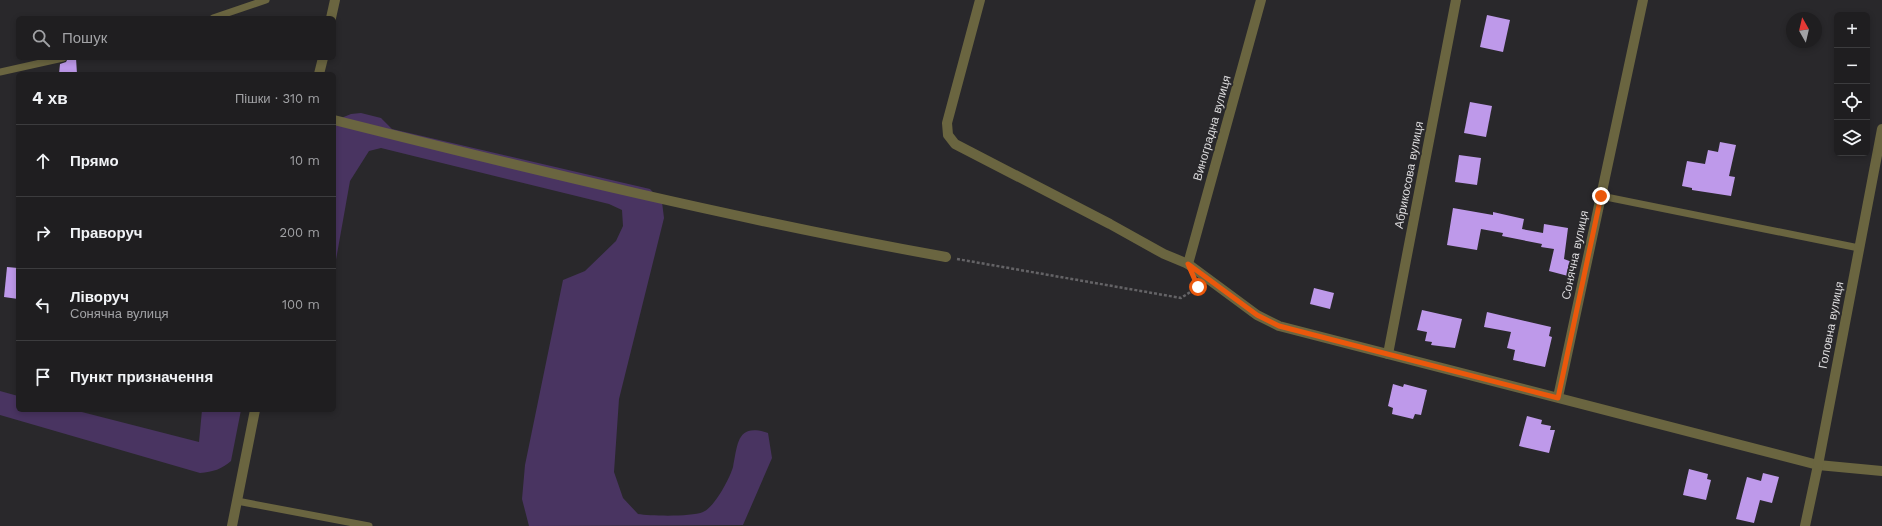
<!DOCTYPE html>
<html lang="uk">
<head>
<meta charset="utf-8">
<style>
  body { margin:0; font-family:"Work Sans",sans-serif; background:#272729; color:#f1f3f6 }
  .controls { position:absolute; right:12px; top:12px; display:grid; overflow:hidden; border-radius:6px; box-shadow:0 2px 6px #0003 }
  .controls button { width:36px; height:36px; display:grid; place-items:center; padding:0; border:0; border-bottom:1px solid #3c3c3e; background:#1f1e20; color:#f1f3f6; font:20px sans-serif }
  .compass { position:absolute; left:1786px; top:12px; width:36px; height:36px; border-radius:50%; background:#1f1e20; box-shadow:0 2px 6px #0003; rotate:352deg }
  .stop { position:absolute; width:12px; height:12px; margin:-9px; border:3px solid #ea580c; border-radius:50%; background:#fff }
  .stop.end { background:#ea580c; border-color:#fff; box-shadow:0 1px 4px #0008 }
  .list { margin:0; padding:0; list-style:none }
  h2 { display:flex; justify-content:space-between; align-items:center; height:52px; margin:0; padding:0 16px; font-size:17px }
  h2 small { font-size:13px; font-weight:400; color:#a1a2a5 }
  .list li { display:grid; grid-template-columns:26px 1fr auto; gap:12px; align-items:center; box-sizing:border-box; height:72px; padding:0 16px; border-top:1px solid #3c3c3e }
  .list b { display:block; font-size:15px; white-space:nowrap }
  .list p { margin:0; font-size:13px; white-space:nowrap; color:#a1a2a5 }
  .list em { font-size:13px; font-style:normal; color:#a1a2a5 }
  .icon { flex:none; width:22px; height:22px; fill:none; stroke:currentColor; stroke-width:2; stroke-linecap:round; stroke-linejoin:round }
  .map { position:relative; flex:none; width:1882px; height:526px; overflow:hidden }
  .search { position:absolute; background:#1f1e20; box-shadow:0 2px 6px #0003; left:16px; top:16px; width:320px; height:44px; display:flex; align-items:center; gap:10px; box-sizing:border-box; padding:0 14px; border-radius:6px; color:#a1a2a5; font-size:15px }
  .panel { position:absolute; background:#1f1e20; box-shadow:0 2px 6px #0003; left:16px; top:72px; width:320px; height:340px; border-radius:6px }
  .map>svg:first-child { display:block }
</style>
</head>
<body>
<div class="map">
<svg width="1882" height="526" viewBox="0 0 1882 526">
  <rect width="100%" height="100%" fill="#29282b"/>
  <g fill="#493461">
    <path d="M 361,113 L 381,118 L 392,129 L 650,189 L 662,202 L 664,218 L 619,399 L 614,472 L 623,498 L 638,514 C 651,516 691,517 703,512 C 714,508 730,478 733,467 C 738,443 737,423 768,433 L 772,458 L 743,525 L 529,526 L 522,499 L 525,465 L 563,280 L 585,271 L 616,241 L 623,226 L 622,210 L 609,204 L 381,148 L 369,151 L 350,181 L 334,271 L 334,121 L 351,114 Z"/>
    <path d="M 0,391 L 18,396 L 18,410 L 74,410 L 199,442 L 202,410 L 241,410 L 231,461 C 222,469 213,472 200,473 L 0,415 Z"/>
  </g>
  <g fill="#be99ea">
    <polygon points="1487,15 1510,20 1503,52 1480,47"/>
    <polygon points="68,58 76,58 77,74 59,74 60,64 66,62"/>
    <polygon points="1470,102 1492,106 1486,137 1464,133"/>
    <polygon points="1720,142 1736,145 1729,176 1735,177 1731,196 1692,190 1692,188 1682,186 1687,161 1705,164 1708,150 1718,152"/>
    <polygon points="1459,155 1481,158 1477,185 1455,182"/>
    <polygon points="1453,208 1493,215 1493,212 1524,219 1522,229 1543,233 1544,224 1568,228 1564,259 1572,262 1568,276 1549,271 1554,249 1541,247 1542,244 1502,236 1503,233 1481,229 1477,250 1447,245"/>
    <polygon points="7,267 18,268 18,299 4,297"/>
    <polygon points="1314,288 1334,293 1330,309 1310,304"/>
    <polygon points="1422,310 1462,319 1455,348 1431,345 1432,342 1425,341 1427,332 1417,330"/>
    <polygon points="1487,312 1551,327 1549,336 1552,337 1545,367 1513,360 1515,350 1507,348 1511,332 1484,327"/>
    <polygon points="1393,384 1403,387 1404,384 1427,390 1421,415 1415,414 1413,419 1392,414 1393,408 1388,406"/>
    <polygon points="1527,416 1542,420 1541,424 1551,426 1550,430 1555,430 1549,453 1519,446"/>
    <polygon points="1689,469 1708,474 1707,479 1711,480 1706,500 1683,495"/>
    <polygon points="1763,473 1779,477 1772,503 1760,500 1754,523 1736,519 1747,477 1761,481"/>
  </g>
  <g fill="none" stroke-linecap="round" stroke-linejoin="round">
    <polyline stroke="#646366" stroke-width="2.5" stroke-dasharray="3 2" stroke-linecap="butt" points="957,259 1181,298 1198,287 1197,285"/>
    <g stroke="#6a6540" stroke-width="7">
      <polyline points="213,18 266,0"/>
      <polyline points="0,72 63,58"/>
      <polyline points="1601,196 1859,248"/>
      <polyline points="237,501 369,526"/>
    </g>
    <g stroke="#6a6540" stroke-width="10">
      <polyline points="980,0 947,123 948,135 955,144 1110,224 1164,254 1188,264 1257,315 1279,326 1818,465 1882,471"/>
      <polyline points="331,18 335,0"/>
      <polyline points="319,74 323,58"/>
      <path d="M 334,120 C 537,171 740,220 946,257"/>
      <polyline points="1188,264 1261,0"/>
      <polyline points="1388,354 1456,0"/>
      <polyline points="1558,397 1643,0"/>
      <polyline points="232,526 255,410"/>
      <polyline points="1805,526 1818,465 1882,129"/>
    </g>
  </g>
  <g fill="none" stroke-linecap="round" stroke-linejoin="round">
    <polyline stroke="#ea580c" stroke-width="5" points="1198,287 1188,264 1257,315 1279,326 1558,398 1601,196"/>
  </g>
  <g text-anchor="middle" stroke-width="4" stroke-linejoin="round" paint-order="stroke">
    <g font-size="12" fill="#dbdadc" stroke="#29282b">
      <text transform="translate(1212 128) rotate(-74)" y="4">Виноградна вулиця</text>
      <text transform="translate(1409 175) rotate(-79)" y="4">Абрикосова вулиця</text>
      <text transform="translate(1575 255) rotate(-78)" y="4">Сонячна вулиця</text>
      <text transform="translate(1831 325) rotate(-79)" y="4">Головна вулиця</text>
    </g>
  </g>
</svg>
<div class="controls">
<button>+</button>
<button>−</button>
<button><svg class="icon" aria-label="locate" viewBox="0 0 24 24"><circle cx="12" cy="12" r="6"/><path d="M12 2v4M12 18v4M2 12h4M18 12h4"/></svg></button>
<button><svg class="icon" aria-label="layers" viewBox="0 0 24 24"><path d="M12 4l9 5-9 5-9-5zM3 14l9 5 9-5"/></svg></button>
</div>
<svg class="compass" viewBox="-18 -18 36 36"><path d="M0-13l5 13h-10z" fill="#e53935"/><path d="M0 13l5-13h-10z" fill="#a1a2a5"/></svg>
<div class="stop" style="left:1198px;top:287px"></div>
<div class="stop end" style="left:1601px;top:196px"></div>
<div class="search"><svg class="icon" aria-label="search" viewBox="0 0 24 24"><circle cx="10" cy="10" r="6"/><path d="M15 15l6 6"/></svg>Пошук</div>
<section class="panel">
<h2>4 хв<small>Пішки · 310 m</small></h2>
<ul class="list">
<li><svg class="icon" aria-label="ahead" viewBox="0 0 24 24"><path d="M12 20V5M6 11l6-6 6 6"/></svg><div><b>Прямо</b></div><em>10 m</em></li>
<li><svg class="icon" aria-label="right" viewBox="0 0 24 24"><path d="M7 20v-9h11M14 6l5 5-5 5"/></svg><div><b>Праворуч</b></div><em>200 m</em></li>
<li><svg class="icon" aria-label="left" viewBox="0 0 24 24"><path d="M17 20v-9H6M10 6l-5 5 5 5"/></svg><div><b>Ліворуч</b><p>Сонячна вулиця</p></div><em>100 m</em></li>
<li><svg class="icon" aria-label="arrive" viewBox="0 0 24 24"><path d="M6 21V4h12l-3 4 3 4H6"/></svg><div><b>Пункт призначення</b></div></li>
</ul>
</section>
</div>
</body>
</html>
